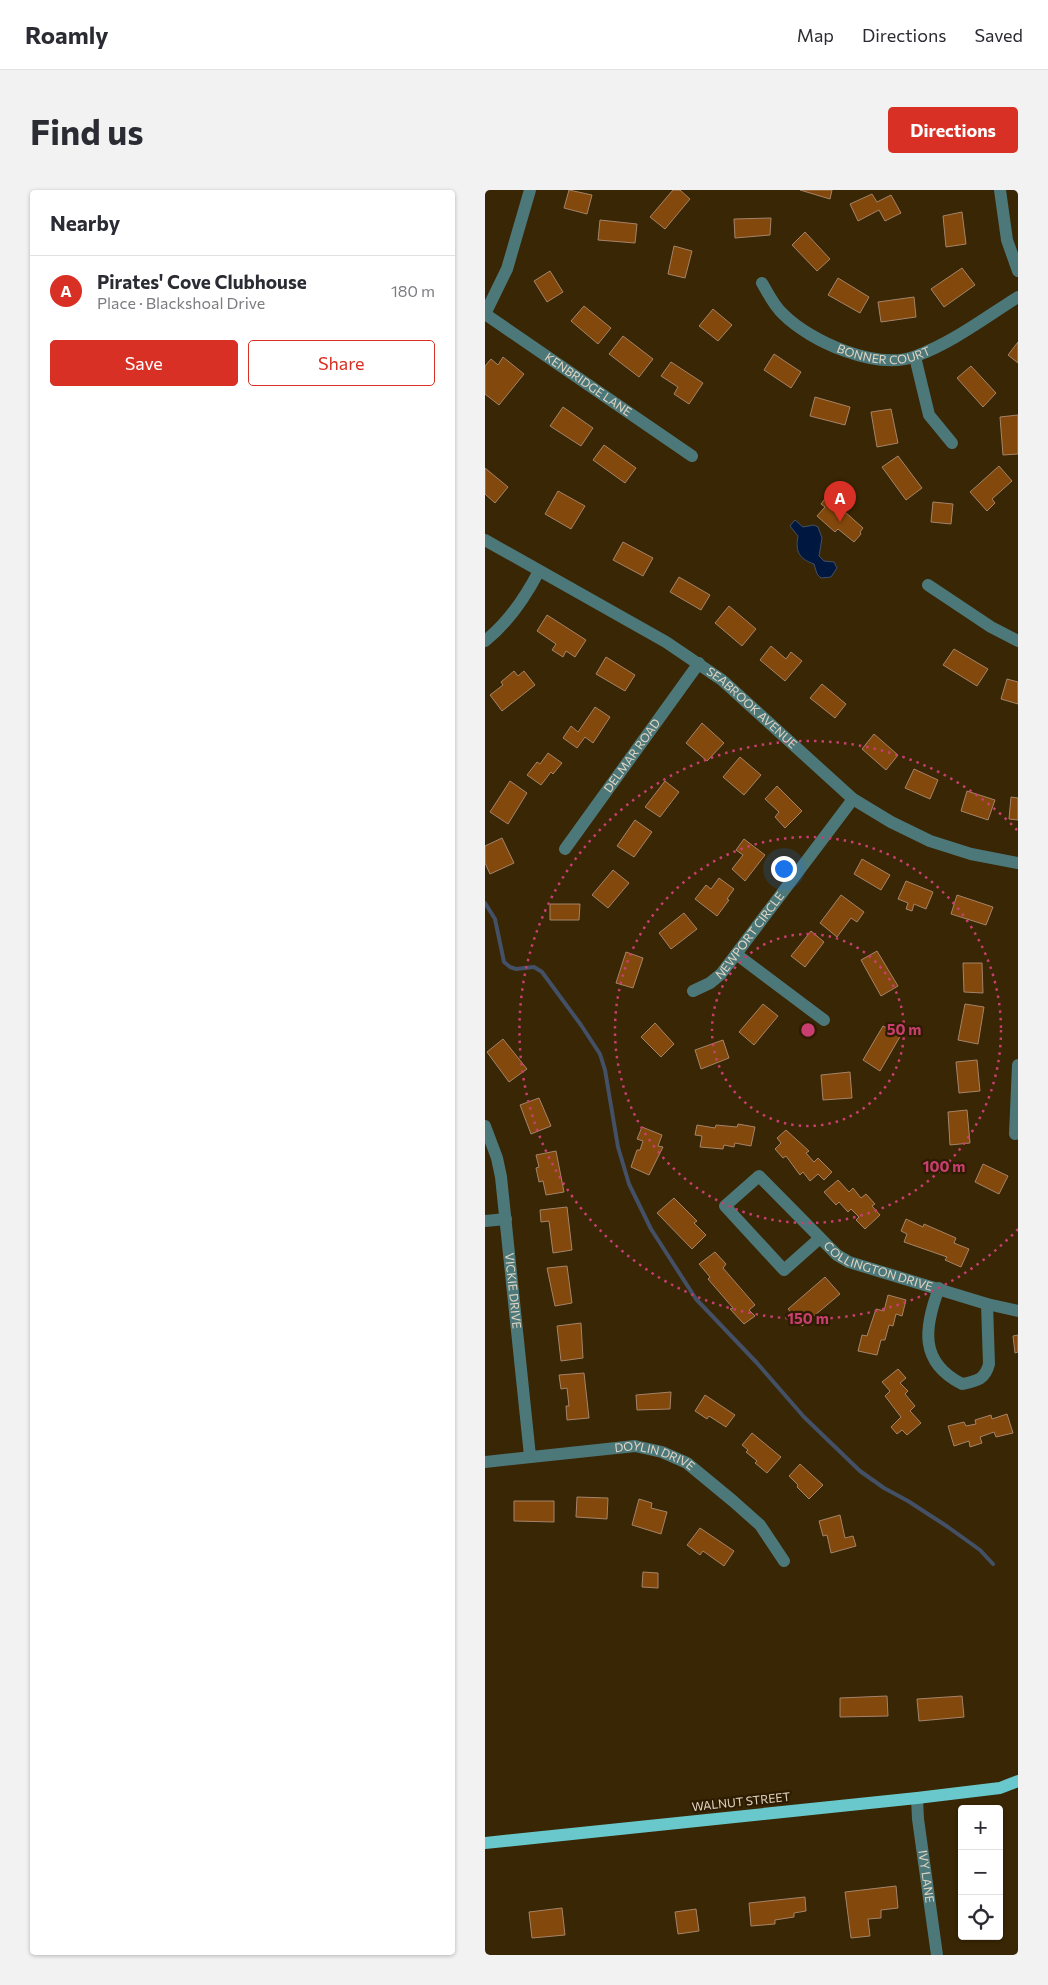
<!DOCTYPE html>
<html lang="en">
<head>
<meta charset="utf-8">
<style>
  body { margin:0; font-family:Commissioner,sans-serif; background:#f2f2f3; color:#2b2b33 }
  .controls { position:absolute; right:15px; bottom:15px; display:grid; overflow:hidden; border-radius:5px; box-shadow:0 1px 4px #0004 }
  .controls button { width:45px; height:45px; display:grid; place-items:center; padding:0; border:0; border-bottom:1px solid #e1e1e2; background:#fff; color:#2b2b33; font:25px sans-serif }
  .you { position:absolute; left:298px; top:678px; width:18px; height:18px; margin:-12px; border:4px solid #fff; border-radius:50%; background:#1a73e8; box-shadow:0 0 0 8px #1a73e833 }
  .badge { display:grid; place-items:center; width:32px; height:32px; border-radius:50%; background:#d93025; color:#fff; font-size:16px; font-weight:700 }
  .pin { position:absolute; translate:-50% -41px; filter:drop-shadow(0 1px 2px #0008) }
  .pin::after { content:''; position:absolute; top:26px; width:18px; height:15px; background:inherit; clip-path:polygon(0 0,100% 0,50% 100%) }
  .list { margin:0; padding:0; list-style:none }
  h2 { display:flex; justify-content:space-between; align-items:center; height:65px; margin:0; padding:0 20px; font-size:21px }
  h2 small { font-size:16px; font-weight:400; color:#7c7c81 }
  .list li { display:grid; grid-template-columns:32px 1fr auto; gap:15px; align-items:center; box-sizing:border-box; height:70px; padding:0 20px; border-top:1px solid #e1e1e2 }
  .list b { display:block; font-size:19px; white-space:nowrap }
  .list p { margin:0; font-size:16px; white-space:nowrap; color:#7c7c81 }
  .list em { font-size:16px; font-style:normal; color:#7c7c81 }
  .actions { display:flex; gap:10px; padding:15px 20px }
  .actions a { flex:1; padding:11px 0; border:1px solid #d93025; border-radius:5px; text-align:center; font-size:18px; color:#d93025 }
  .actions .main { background:#d93025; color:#fff }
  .icon { flex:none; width:28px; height:28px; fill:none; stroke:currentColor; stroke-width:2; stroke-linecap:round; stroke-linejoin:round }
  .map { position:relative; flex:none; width:533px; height:1765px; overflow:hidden; border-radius:5px }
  header { display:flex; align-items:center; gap:30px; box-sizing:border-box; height:70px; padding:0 25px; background:#fff; border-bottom:1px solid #e1e1e2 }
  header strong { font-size:24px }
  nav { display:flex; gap:28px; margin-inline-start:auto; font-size:18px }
  .intro { display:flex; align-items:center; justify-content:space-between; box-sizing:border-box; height:120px; padding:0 30px }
  h1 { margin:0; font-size:35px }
  .button { padding:12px 22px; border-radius:5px; background:#d93025; color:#fff; font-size:18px; font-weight:700 }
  main { display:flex; gap:30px; padding:0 30px }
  aside { flex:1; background:#fff; border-radius:5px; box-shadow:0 1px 4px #0004 }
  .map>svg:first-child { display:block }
</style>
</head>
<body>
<header>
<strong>Roamly</strong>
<nav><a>Map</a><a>Directions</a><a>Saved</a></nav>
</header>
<div class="intro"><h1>Find us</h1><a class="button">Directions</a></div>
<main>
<aside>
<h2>Nearby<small></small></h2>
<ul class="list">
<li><span class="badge">A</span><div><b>Pirates' Cove Clubhouse</b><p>Place · Blackshoal Drive</p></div><em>180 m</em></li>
</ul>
<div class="actions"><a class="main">Save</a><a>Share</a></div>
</aside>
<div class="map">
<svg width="533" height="1765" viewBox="0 0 533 1765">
  <rect width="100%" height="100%" fill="#382604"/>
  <path fill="#00173f" stroke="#435066" d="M 310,330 L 318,337 L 329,335 L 333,337 L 337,348 L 334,366 L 339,371 L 349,372 L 352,378 L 346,387 L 336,388 L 332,384 L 329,374 C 314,369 310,361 313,346 L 305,336 Z"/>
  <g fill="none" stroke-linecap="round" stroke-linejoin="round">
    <polyline stroke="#435066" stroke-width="4" points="0,713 10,729 19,772 25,777 31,779 49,777 57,782 96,835 115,864 120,880 133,957 144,994 166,1039 211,1109 272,1173 319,1227 375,1281 399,1298 423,1311 463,1337 495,1360 508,1374"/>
  </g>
  <g fill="#83480b" stroke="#a5836a">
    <polygon points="84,0 107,5 102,24 79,18"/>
    <polygon points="188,0 195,0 205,9 180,39 165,27"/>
    <polygon points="315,0 347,0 345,9"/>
    <polygon points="387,4 392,12 406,5 416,23 400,31 394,20 373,31 365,14"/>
    <polygon points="477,22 481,54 461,57 458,26"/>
    <polygon points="286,28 285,45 250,48 249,29"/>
    <polygon points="115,30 152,34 150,53 113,50"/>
    <polygon points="320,42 345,69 332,81 307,55"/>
    <polygon points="189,56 207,61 200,88 183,84"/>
    <polygon points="477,78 490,95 459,117 446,99"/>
    <polygon points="65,81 78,102 62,112 49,91"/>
    <polygon points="353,88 384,107 375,123 343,105"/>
    <polygon points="429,107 431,127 396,132 393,112"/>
    <polygon points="99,116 126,138 113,154 86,131"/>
    <polygon points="228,119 247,135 233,151 214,136"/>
    <polygon points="138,146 168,169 154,187 124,164"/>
    <polygon points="533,152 533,173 523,165"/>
    <polygon points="289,164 316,182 306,198 279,180"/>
    <polygon points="18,167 39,184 14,215 0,204 0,176 6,169 13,175"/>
    <polygon points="186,172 218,193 204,214 189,204 193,197 176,186"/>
    <polygon points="486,176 511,203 498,217 472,188"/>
    <polygon points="330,207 365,217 360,235 325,226"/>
    <polygon points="78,217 108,238 96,256 65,236"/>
    <polygon points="406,219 413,253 392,257 386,222"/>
    <polygon points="533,225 533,264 518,265 515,227"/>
    <polygon points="119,255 151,278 140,293 108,270"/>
    <polygon points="413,266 437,298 421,310 397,277"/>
    <polygon points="514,276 527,291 507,309 510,313 502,321 485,302"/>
    <polygon points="0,278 23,297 10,313 0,304"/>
    <polygon points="73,301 100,316 86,339 60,324"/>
    <polygon points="342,306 378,338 375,342 376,344 369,352 353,339 350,342 332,326 340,317 336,314"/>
    <polygon points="448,312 468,314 466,334 446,332"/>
    <polygon points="138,352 168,368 158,386 128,370"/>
    <polygon points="194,387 225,405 216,420 185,402"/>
    <polygon points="244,416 271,439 257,456 230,433"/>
    <polygon points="62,425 101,450 90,467 81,461 78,467 67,460 71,454 52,441"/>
    <polygon points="286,456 301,469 306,462 317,471 300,491 275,470"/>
    <polygon points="469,459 503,479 492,496 458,475"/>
    <polygon points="121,467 150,485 140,501 111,484"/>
    <polygon points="29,481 33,486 39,481 50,495 17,521 5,505 18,495 16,492"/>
    <polygon points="522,489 533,492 533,514 516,509"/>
    <polygon points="337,494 361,514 350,528 325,508"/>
    <polygon points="110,517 125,527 108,553 100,547 92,558 78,548 86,536 93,542"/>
    <polygon points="217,533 239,553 222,571 201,553"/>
    <polygon points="389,544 413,565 401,580 377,559"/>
    <polygon points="63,563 77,573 68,584 66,582 56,595 42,585 52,572 55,574"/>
    <polygon points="255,567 276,585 259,605 238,587"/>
    <polygon points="429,579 453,590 445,609 420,598"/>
    <polygon points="25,591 42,603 23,634 5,622"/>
    <polygon points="180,591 194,602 175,627 160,617"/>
    <polygon points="292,596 317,621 300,638 290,627 294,622 280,609"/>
    <polygon points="482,601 510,610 503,630 476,621"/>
    <polygon points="526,607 533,608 533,630 524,629"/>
    <polygon points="150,630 167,642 149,667 132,656"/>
    <polygon points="17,648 29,673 5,684 0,673 0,656"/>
    <polygon points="259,649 280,665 260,691 247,679 258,665 251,660"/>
    <polygon points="377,669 405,685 396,700 369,684"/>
    <polygon points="128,680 144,693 123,718 107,705"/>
    <polygon points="234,688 249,699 242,709 244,710 232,726 210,709 221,695 226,699"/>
    <polygon points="421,691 448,702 441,719 429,714 427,721 421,719 423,713 413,709"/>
    <polygon points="356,705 379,722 372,732 366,728 352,747 335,733"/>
    <polygon points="472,705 508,717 501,735 466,724"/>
    <polygon points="65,714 95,714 94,730 65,730"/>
    <polygon points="199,723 212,739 186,759 174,743"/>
    <polygon points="326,741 339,752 320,777 306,766"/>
    <polygon points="392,761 413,796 396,806 376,770"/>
    <polygon points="141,762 158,768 148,798 131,793"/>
    <polygon points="478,773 497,773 498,803 479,802"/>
    <polygon points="278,814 293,826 269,855 254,842"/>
    <polygon points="480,814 499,817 493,854 473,850"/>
    <polygon points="170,833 189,854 176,867 156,847"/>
    <polygon points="398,836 416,845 395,881 378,870"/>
    <polygon points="18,849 42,879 24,892 2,862"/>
    <polygon points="238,850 244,868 216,879 210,860"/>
    <polygon points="492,870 495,901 474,903 471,872"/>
    <polygon points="365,882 367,908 338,910 336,885"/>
    <polygon points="54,908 66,936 46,944 35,915"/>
    <polygon points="482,920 485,953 465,955 463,922"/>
    <polygon points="253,934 270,937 266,956 250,953 249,957 239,955 238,959 215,957 217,946 210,945 212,935 230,938 231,935 252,937"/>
    <polygon points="157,937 177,945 173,956 178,957 164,985 146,977 152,960 155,960 158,951 152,949"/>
    <polygon points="301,940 324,961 321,963 329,972 333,968 347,982 339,990 333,984 325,991 318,982 315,985 301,966 298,968 290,959 296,953 292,948"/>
    <polygon points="71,961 79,1002 61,1005 58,991 54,992 51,978 54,977 51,965"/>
    <polygon points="498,974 523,986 514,1004 490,992"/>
    <polygon points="353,990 364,1002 368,998 376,1008 381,1004 390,1014 387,1016 395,1025 380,1039 371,1030 374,1027 366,1019 363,1022 354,1012 351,1015 339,1002"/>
    <polygon points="189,1008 212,1031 209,1033 221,1045 207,1059 172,1023"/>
    <polygon points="82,1017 87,1060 68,1063 64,1031 56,1032 55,1020"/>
    <polygon points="421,1029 438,1037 439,1034 471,1048 469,1053 484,1059 476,1077 460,1070 462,1067 419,1052 422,1044 416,1041"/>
    <polygon points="230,1062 241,1074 238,1078 270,1115 264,1120 270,1126 259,1134 245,1119 248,1118 223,1089 225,1087 214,1074"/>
    <polygon points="82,1076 87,1113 70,1116 62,1078"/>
    <polygon points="340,1087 355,1104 317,1136 303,1119"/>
    <polygon points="403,1105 421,1110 417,1126 411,1124 408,1136 404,1135 400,1150 396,1150 392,1165 373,1161 377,1145 382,1146 391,1119 399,1121"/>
    <polygon points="96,1133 98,1168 76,1171 72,1136"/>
    <polygon points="533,1145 533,1162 530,1163 528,1146"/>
    <polygon points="413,1179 421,1188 415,1193 423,1201 420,1204 430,1216 425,1221 436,1233 422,1245 417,1240 412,1244 406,1237 416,1227 400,1206 405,1201 397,1192"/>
    <polygon points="99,1183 104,1228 82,1230 81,1216 84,1216 82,1198 76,1199 74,1185"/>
    <polygon points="186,1202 185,1219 152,1220 151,1205"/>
    <polygon points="220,1205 250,1225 241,1237 224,1226 222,1229 210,1221"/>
    <polygon points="522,1224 528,1243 511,1247 509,1242 495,1247 497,1253 485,1257 484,1251 469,1256 463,1236 479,1232 481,1236 491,1234 490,1230 506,1225 507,1229"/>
    <polygon points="267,1243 296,1267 282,1283 270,1273 272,1271 261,1262 263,1260 257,1255"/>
    <polygon points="315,1274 338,1295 324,1309 312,1297 313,1295 304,1286"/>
    <polygon points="92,1307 123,1308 122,1329 91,1327"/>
    <polygon points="154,1309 167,1313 166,1318 182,1322 176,1344 147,1335"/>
    <polygon points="29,1311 69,1311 69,1332 29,1331"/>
    <polygon points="355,1325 360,1348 368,1346 371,1356 346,1363 342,1345 338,1346 334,1331"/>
    <polygon points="215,1338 249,1361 239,1376 218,1361 215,1365 202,1355"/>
    <polygon points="158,1382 173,1383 173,1398 157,1397"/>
    <polygon points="402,1506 403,1526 355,1527 355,1508"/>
    <polygon points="477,1506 479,1527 434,1531 432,1509"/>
    <polygon points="411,1696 413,1718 396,1720 396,1728 383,1729 385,1746 366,1748 360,1702"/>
    <polygon points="320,1707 321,1721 309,1723 309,1727 290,1730 290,1734 266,1736 264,1713"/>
    <polygon points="77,1718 80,1745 47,1748 44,1722"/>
    <polygon points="211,1719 214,1741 193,1744 190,1722"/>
  </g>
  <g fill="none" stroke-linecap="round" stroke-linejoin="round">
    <g stroke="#4d787a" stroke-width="12">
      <polyline points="515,0 522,50 533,81"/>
      <path id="s1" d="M 277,93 C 283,103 289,116 298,124 C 326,152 392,181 431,166 C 467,153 501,127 533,107"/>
      <path id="s2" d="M 0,124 L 207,266"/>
      <polyline points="0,124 22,79 45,0"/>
      <polyline points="430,167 444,225 467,253"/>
      <path id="s3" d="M 0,350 L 181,452 L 237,490 L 368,609 L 406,632 L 445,651 L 486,664 L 533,673"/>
      <polyline points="443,395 506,437 533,451"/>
      <path d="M 0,451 C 24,432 40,408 54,381"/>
      <path id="s4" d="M 80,659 L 214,473"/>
      <polyline points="251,764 339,830"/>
      <path id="s5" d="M 208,801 L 225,793 L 236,784 L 368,609"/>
      <path id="s6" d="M 0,936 L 12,968 L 16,987 L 45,1266"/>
      <polyline points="530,944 533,875"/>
      <polyline points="0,1031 21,1029"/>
      <path id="s7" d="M 335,1048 L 299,1080 L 240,1016 L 274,986 L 352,1065 L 364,1072 L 502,1114 L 533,1121"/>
      <path d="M 454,1098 C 439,1138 434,1172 477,1194 C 491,1191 500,1190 504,1174 L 502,1114"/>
      <path id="s8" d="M 0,1272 L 150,1256 L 177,1262 L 202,1273 L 248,1311 L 275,1335 L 299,1371"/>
      <path id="s9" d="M 432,1608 L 433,1629 L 452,1765"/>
    </g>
    <polyline stroke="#69c8cb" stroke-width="12" points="0,1653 432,1608 515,1598 533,1591"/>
  </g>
  <g fill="none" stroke="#c83e70" stroke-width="2.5" stroke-dasharray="2.5 5">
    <circle cx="323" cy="840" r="96"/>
    <circle cx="323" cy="840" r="193"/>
    <path d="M533 1039A289 289 0 1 1 533 641"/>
  </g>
  <g text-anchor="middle" stroke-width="4.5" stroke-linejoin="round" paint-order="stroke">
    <g font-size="12" fill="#e0d4c2" stroke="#2e1c00">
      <text dy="4" stroke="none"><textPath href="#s1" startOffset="150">BONNER COURT</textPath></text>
      <text dy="4" stroke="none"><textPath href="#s2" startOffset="125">KENBRIDGE LANE</textPath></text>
      <text dy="4" stroke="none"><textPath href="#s3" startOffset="316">SEABROOK AVENUE</textPath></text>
      <text dy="4" stroke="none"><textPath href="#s4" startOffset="115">DELMAR ROAD</textPath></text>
      <text dy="4" stroke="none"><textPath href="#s5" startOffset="81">NEWPORT CIRCLE</textPath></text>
      <text dy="4" stroke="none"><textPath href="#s7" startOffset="334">COLLINGTON DRIVE</textPath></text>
      <text dy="4" stroke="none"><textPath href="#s6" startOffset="168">VICKIE DRIVE</textPath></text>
      <text dy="4" stroke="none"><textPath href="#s8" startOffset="172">DOYLIN DRIVE</textPath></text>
      <text transform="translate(256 1612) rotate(-6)" y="4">WALNUT STREET</text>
      <text dy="4" stroke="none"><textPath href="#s9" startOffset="79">IVY LANE</textPath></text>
    </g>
  </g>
  <circle cx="323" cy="840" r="8" fill="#c83e70" stroke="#2e1c00" stroke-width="2.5"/>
  <g font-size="15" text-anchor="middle" font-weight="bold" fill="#c83e70" stroke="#2e1c00" stroke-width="4.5" stroke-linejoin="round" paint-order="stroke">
    <text x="419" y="845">50 m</text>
    <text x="459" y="982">100 m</text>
    <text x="323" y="1134">150 m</text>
  </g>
</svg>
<div class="controls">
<button>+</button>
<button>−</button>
<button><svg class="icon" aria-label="locate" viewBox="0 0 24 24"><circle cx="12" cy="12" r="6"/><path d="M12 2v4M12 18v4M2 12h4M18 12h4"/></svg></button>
</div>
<div class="you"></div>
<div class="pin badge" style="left:355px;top:332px">A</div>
</div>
</main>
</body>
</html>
